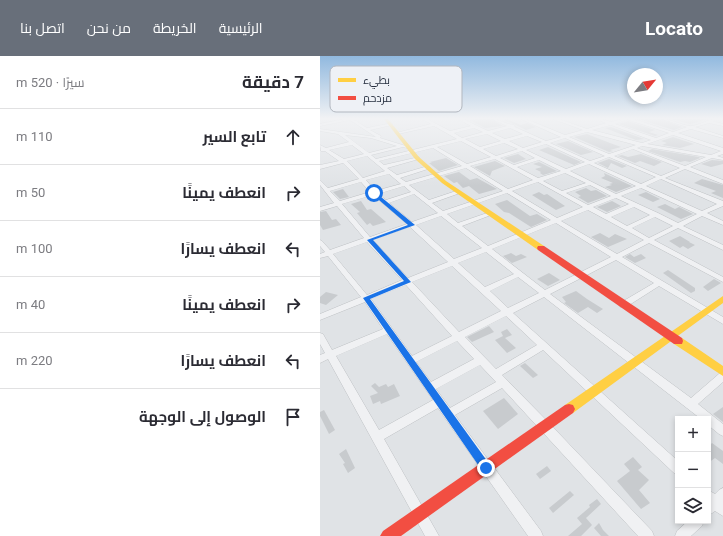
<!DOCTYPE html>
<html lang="ar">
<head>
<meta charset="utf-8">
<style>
  body { margin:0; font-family:Roboto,Cairo,sans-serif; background:#f7f7f7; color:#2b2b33; direction:rtl }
  .controls { position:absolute; right:12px; bottom:12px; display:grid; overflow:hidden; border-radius:0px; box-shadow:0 2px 6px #0003 }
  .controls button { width:36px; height:36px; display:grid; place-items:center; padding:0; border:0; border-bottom:1px solid #e1e1e2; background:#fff; color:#2b2b33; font:20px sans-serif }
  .compass { position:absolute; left:307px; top:12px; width:36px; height:36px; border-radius:50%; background:#fff; box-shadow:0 2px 6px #0003; rotate:60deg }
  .stop { position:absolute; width:12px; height:12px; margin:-9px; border:3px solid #1a73e8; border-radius:50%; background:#fff }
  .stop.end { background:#1a73e8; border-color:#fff; box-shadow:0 1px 4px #0008 }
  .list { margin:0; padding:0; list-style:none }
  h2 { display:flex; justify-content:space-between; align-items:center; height:52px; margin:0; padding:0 16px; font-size:17px }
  h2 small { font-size:13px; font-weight:400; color:#7c7c81 }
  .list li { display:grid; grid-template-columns:26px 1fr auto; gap:12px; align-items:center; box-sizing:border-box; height:56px; padding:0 16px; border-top:1px solid #e1e1e2 }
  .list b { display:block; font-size:15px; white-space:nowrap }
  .list em { font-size:13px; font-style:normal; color:#7c7c81 }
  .icon { flex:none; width:22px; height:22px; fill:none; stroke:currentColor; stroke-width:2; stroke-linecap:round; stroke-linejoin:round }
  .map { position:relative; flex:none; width:403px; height:480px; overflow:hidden; direction:ltr }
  header { display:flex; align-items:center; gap:24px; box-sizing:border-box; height:56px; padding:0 20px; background:#686f7a; color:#fff }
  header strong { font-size:19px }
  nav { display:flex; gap:22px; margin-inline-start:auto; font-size:14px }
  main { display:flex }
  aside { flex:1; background:#fff }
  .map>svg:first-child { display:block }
</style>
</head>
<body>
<header>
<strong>Locato</strong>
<nav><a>الرئيسية</a><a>الخريطة</a><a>من نحن</a><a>اتصل بنا</a></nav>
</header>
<main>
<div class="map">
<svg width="403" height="480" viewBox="0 0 403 480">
  <rect width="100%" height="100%" fill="#e0e3e6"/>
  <g fill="#c8cbce">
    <polygon points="155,63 171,63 183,70 165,72 149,64"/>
    <polygon points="187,63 201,69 207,67 216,71 206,74 194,68 183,64"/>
    <polygon points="318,63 341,63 362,71 354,74"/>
    <polygon points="351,63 389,63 370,68"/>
    <polygon points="308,65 335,74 329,76 338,79 335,80 299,68"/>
    <polygon points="291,71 324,83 316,84 285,72"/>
    <polygon points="267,78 290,87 301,91 290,94 293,95 289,96 254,81"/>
    <polygon points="353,81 374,88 360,92 342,89 347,87 341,85"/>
    <polygon points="248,85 273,96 261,99 236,88"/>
    <polygon points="228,91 261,106 254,109 219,94"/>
    <polygon points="332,93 379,101 380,102 370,106 365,105 360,106 328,95"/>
    <polygon points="198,98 206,103 194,107 184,102"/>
    <polygon points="321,98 342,106 334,110 320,105 315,107 298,100 302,99 308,101"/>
    <polygon points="126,102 138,109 119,115 109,107 112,107 110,106"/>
    <polygon points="289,103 307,110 302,112 291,107 288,112 278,107"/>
    <polygon points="392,104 403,105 403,108 391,111 381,108"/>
    <polygon points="175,105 185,110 172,115 170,120 154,111"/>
    <polygon points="219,106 237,115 223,119 220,117 221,116 215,113 222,111 213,108"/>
    <polygon points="146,114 139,116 150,124 157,122 177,133 159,138 149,130 143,132 137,126 134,127 124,120"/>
    <polygon points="284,117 312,130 296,136 285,131 292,129 289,128 293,127 281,122 285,120"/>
    <polygon points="382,123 403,129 403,142 391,137 396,135 374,127"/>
    <polygon points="266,132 271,135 276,134 287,140 268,147 258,141 261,140 255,136"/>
    <polygon points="23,133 29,141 20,143 13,136"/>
    <polygon points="219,136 224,139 227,138 245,150 236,154 212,139"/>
    <polygon points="326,136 340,143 333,146 318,139"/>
    <polygon points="187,144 210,160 217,158 227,164 211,171 189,157 184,156 175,148"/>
    <polygon points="41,145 47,154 51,153 66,166 53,170 50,167 47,169 37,157 40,156 31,148"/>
    <polygon points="292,145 301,150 287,156 277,151"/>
    <polygon points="345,148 355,153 359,151 373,158 361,163 337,151"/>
    <polygon points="6,155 12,164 16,163 21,169 3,174 0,169 0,156"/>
    <polygon points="280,177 289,182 295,178 307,183 288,191 271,181"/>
    <polygon points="360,180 370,186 369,186 375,189 368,193 363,190 360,192 349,185"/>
    <polygon points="191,197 196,200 201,198 207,201 192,207 183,200"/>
    <polygon points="310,198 314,201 321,198 326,202 315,207 305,201"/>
    <polygon points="348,214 375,232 375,235 371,237 343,217"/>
    <polygon points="229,217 237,222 240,224 228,230 217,223"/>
    <polygon points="394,223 401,227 388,235 383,231"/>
    <polygon points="256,235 267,243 283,253 277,257 268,251 258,257 244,247 246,246 242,241"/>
    <polygon points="6,236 18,239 6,249 0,247 0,241"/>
    <polygon points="169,270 174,276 152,286 147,281"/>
    <polygon points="187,273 192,279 185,282 196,292 187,297 175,284 183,280 181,276"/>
    <polygon points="205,307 218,319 213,322 200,310"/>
    <polygon points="55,327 59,331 66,328 68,331 74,328 80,340 61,348 60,345 53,348 50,340 58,337 51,330"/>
    <polygon points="184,342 198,358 178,373 163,355"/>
    <polygon points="403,351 403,366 393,358"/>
    <polygon points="4,354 15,374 9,378 0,360 0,356"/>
    <polygon points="392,387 403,395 403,408 395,402 388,407 388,391"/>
    <polygon points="26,393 35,412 28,417 23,408 25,407 19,398"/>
    <polygon points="313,401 322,411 318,414 329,424 319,434 330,447 321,453 297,425 310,415 304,408"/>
    <polygon points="227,410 231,415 220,423 216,418"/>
    <polygon points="250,435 254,439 233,457 229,452"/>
    <polygon points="277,443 281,448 266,462 272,469 261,480 248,480 262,468 257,462 270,451 269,449"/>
    <polygon points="279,467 283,474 289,480 281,480 274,472"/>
  </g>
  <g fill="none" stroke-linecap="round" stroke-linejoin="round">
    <defs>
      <g id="street">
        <path d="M 25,63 L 33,63 L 47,72 L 72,67 L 72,69 L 50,74 L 61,80 L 60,82 L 89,91 L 87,92 L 83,91 L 51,99 L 56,103 L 137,83 L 114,70 L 78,78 L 76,77 L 111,68 L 102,63 L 107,63 L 130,75 L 151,70 L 138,63 L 143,63 L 168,75 L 187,70 L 172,63 C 180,63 187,69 194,69 L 195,71 L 226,85 L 241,81 L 201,63 L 206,63 L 245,79 L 263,74 L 233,63 L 239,63 L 267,73 L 286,67 L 276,63 L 282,63 L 291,66 L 302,63 L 314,63 L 353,76 L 367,71 L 342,63 C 352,63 360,69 370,70 C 378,70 388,63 397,63 L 393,65 L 403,68 L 403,70 L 389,67 L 375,71 L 403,80 L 403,82 L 371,73 L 358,77 L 403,92 L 403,98 L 397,100 L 403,102 L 403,104 L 392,102 L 370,111 L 403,124 L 403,128 L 365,113 L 345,122 L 403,145 L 403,150 L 387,157 L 403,165 L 403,169 L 382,160 L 363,170 L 403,189 L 403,194 L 358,172 L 334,184 L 403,221 L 403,226 L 329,187 L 302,201 L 403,261 L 403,268 L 339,230 L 306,251 L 300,251 L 299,249 L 300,247 L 334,227 L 296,204 L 230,238 L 371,342 L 400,317 L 403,316 L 403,326 L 378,348 L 403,368 L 403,380 L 399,378 L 388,369 L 388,363 L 381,363 L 224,241 L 193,257 L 358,405 L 358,419 L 354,417 L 223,294 L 182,319 L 229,367 L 332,475 L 334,480 L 318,480 L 182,332 L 135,359 L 221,475 L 223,480 L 208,480 L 118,352 L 64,383 L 119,480 L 105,480 L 8,303 L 0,307 L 0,299 L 5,297 L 0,288 L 0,277 L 3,278 L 12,294 L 63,273 L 45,246 L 0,264 L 0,258 L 41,241 L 8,200 L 0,202 L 0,198 L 5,196 L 0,190 L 0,184 L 2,185 L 10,194 L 44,182 L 17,150 L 0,155 L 0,151 L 14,147 L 0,129 L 0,124 L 8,132 L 39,123 L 23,107 L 0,113 L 0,109 L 19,105 L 5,95 L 1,95 L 0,89 L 6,92 L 29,86 L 18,78 L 0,75 L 0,73 L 56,81 L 30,64 L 0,70 L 0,68 ZM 308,63 L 309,64 L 349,77 L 336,82 L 295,68 ZM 291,69 L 331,84 L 322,87 L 272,74 ZM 154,72 L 163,76 L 142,82 L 134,77 ZM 190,72 L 203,78 L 185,83 L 172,77 ZM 267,76 L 316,89 L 289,98 L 249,81 ZM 167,78 L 181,85 L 160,91 L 145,83 ZM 25,79 L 51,82 L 77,90 L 49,97 ZM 353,79 L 401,95 L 391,99 L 327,88 ZM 207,80 L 222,86 L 203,92 L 189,85 ZM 245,82 L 285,100 L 270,105 L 230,87 ZM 141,85 L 171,101 L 147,108 L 117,91 ZM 184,87 L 198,93 L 176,100 L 163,93 ZM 226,88 L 265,106 L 246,113 L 206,94 ZM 32,89 L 44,98 L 24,103 L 9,94 ZM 322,90 L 386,101 L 365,110 L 317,92 ZM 113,92 L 142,110 L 86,126 L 80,122 L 111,112 L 108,110 L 77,119 L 67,112 L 99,103 L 99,101 L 64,109 L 59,105 ZM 313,93 L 360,112 L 341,120 L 294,100 ZM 202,95 L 215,102 L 194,109 L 180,102 ZM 47,100 L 65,115 L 43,122 L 27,105 ZM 289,101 L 336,121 L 321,128 L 274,107 ZM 175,103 L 213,124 L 188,133 L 150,110 ZM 219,104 L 241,115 L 218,122 L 197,111 ZM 269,108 L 316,130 L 296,138 L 250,115 ZM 146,112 L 183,135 L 123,155 L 112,147 L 140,137 L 140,135 L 136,135 L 109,144 L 89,129 ZM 245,117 L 266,127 L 242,135 L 223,125 ZM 69,118 L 81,128 L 55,135 L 46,124 ZM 341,123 L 397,148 L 382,155 L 326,130 ZM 41,126 L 50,136 L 20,145 L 10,135 ZM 218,126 L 263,151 L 237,162 L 192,135 ZM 270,129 L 291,140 L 268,149 L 246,137 ZM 84,130 L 91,136 L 66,144 L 58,138 ZM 321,132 L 377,158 L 358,167 L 338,157 L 301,140 ZM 187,137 L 231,164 L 168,190 L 142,170 L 171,159 L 171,157 L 167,157 L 138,167 L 127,158 ZM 94,138 L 118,157 L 92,166 L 69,147 ZM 53,139 L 87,168 L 50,181 L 22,148 ZM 296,142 L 309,148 L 286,158 L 273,151 ZM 314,151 L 330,159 L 307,170 L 291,161 ZM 268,154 L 324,184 L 297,198 L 241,165 ZM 121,160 L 162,192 L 134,203 L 96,169 ZM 335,161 L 353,170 L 329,182 L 312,172 ZM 236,167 L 291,201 L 225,234 L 172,193 ZM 90,171 L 128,206 L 88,222 L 53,184 ZM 47,186 L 82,224 L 47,239 L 13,198 ZM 166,196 L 194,218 L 165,231 L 138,207 ZM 132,210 L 181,255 L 139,276 L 92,226 ZM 198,221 L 219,237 L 188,252 L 170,235 ZM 86,229 L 132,280 L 92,300 L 51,243 ZM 186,260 L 217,289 L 176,313 L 145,281 ZM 67,278 L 113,344 L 59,374 L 16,300 ZM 137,285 L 154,303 L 111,326 L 96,306 ZM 160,309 L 176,326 L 130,352 L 116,333 Z"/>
        <polygon points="403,432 403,460 395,455 388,460 388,434 395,438 399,434"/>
        <polygon points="368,465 384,465 382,470 371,480 355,480 357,475"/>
      </g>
    </defs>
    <use href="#street" stroke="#bec1c4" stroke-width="1"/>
    <use href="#street" fill="#f0f1f3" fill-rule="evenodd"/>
    <g fill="#ffcf43" fill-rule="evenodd">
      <polygon points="64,63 68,63 99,101 126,125 224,190 225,192 224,194 218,194 122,127 95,103"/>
      <polygon points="403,240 403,247 355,282 362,282 403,310 403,320 354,288 353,285 354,283 253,357 249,358 245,357 243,353 245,349"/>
    </g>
    <g fill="#f24e42" fill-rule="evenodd">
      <polygon points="218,190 224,190 362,282 363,285 362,288 354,288 218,194 217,192"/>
      <polygon points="249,348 253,349 255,353 253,357 81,480 60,480 63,475 245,349"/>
    </g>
  </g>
  <linearGradient id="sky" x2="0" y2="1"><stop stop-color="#91b9df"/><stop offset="0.48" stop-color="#f1f2f4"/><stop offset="1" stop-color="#f1f2f4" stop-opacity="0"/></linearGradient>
  <rect width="403" height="130" fill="url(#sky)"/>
  <polygon fill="#1a73e8" points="52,136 55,136 95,169 53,184 91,226 50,243 170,409 171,412 170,416 166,417 163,416 43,242 84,225 47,184 88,169 52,138"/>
  <rect x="10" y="10" width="132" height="46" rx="6" fill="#eef1f6" stroke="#b2b7bf" stroke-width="1"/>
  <rect x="18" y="22" width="18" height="4" fill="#ffcf43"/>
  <rect x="18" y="40" width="18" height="4" fill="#f24e42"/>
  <g font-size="11" fill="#273040">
    <text x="43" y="28">بطيء</text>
    <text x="43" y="46">مزدحم</text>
  </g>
</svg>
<div class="controls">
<button>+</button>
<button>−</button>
<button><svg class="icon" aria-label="layers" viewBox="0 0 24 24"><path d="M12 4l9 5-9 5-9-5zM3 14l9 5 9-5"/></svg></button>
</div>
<svg class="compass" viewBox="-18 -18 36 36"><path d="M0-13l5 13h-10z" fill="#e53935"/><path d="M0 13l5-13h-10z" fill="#7c7c81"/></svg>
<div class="stop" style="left:54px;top:137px"></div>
<div class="stop end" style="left:166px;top:412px"></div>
</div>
<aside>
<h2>7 دقيقة<small>سيرًا · 520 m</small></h2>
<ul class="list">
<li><svg class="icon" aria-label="ahead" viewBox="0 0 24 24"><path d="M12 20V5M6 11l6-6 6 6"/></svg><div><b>تابع السير</b></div><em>110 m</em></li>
<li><svg class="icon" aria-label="right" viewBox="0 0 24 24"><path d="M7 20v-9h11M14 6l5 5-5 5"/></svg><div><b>انعطف يمينًا</b></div><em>50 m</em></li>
<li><svg class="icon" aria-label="left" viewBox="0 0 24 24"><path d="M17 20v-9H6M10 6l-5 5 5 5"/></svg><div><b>انعطف يسارًا</b></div><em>100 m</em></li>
<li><svg class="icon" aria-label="right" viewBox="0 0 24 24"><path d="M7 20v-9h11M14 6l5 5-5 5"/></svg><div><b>انعطف يمينًا</b></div><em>40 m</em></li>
<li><svg class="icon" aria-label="left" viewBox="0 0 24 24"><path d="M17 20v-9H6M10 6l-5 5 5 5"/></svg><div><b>انعطف يسارًا</b></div><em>220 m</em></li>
<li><svg class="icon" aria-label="arrive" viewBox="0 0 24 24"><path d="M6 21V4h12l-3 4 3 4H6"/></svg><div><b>الوصول إلى الوجهة</b></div></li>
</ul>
</aside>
</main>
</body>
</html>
